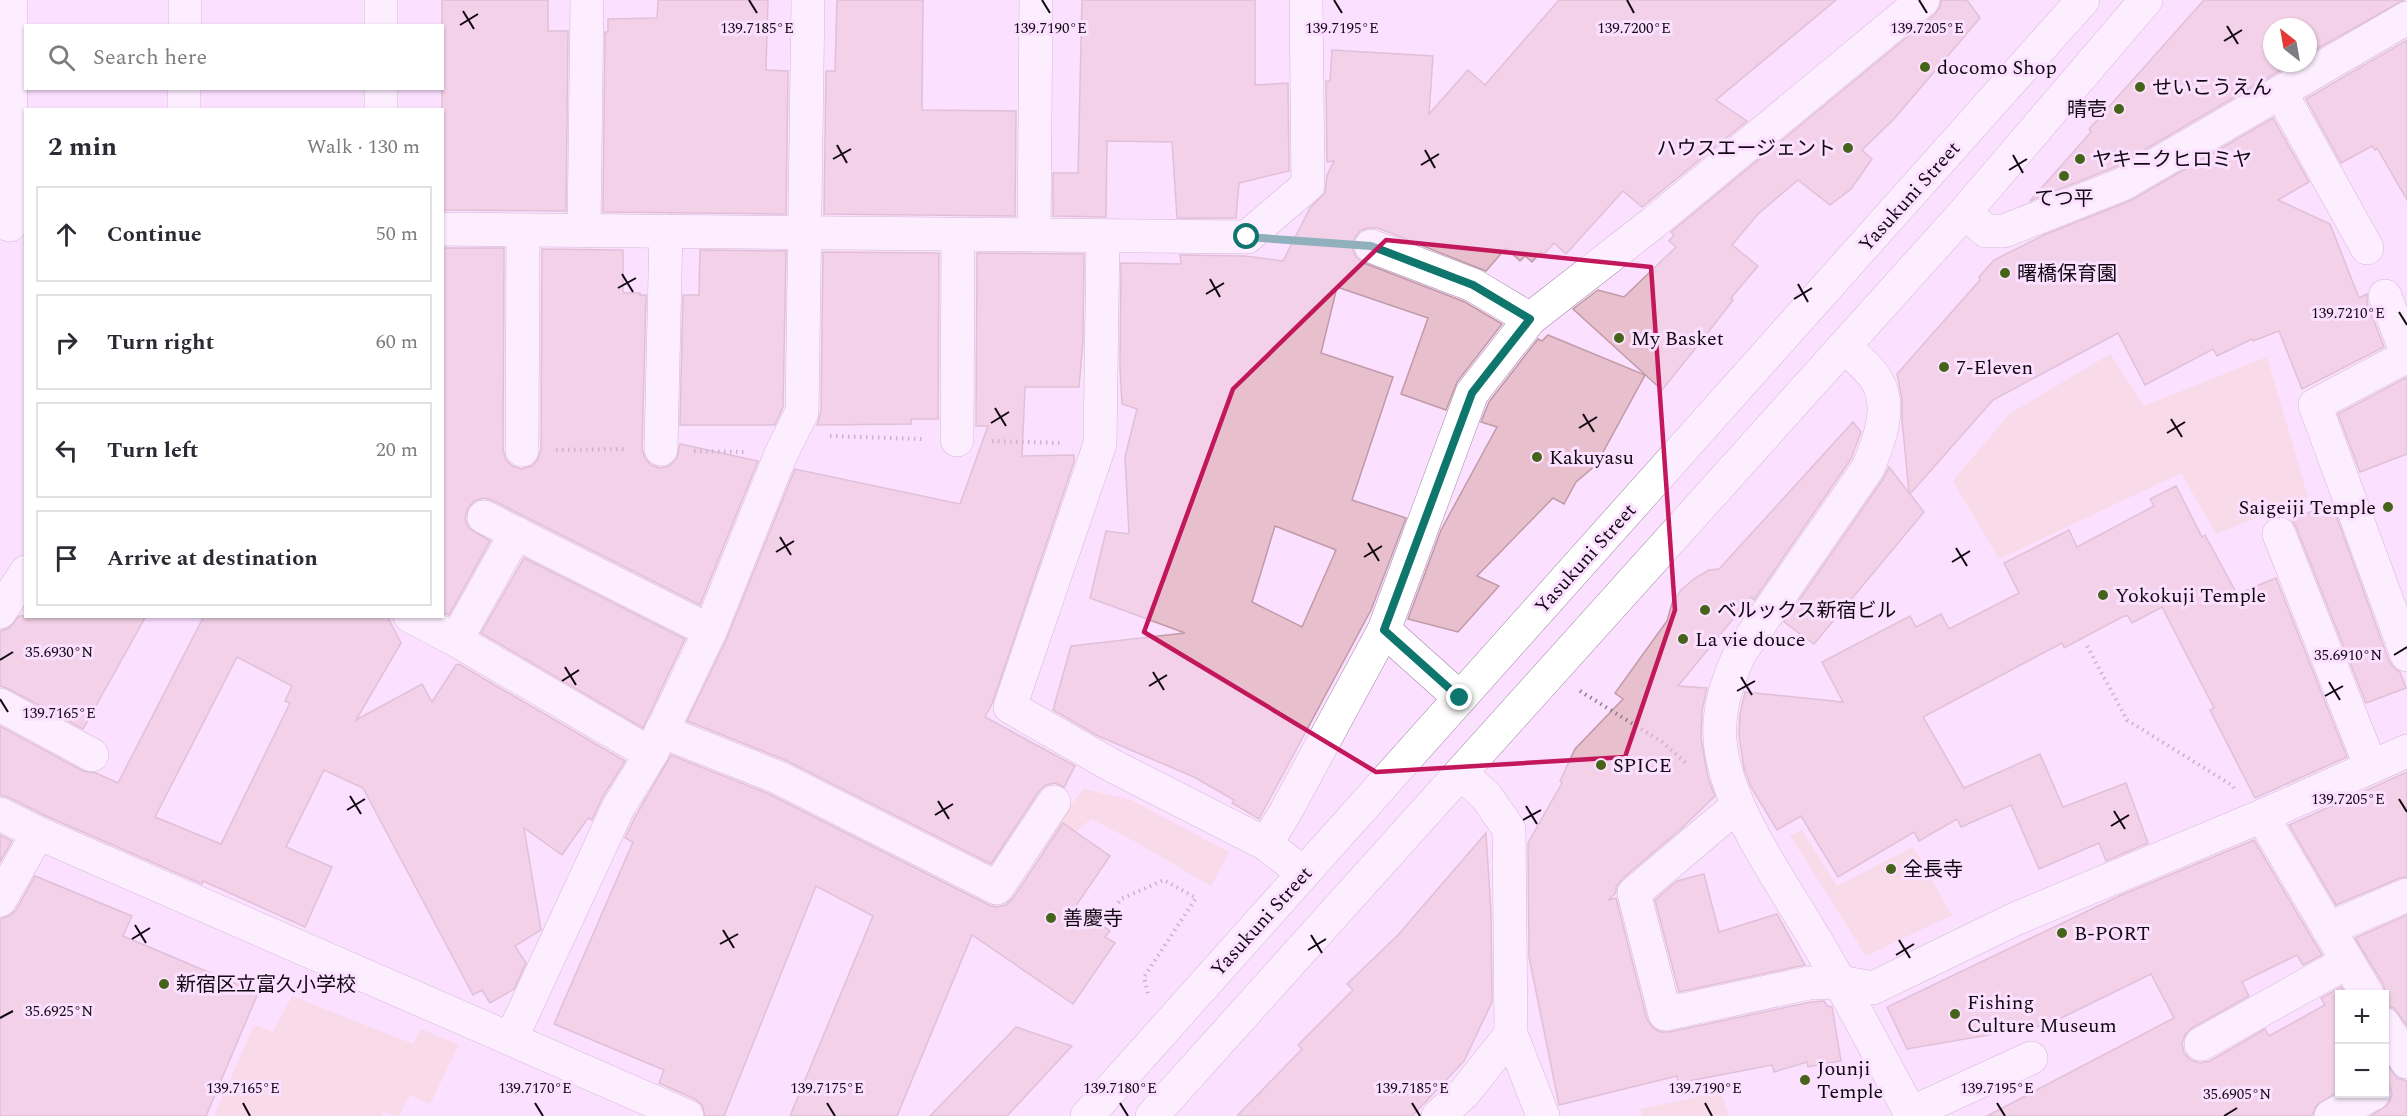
<!DOCTYPE html>
<html lang="en">
<head>
<meta charset="utf-8">
<style>
  body { margin:0; font-family:Spectral,"Noto Sans JP",serif; background:#f7f7f7; color:#2b2b33 }
  .controls { position:absolute; right:18px; bottom:18px; display:grid; overflow:hidden; border-radius:0px; box-shadow:0 2px 4px #0004 }
  .controls button { width:54px; height:54px; display:grid; place-items:center; padding:0; border:0; border-bottom:2px solid #e1e1e2; background:#fff; color:#2b2b33; font:30px sans-serif }
  .compass { position:absolute; left:2263px; top:18px; width:54px; height:54px; border-radius:50%; background:#fff; box-shadow:0 2px 4px #0004; rotate:329deg }
  .stop { position:absolute; width:18px; height:18px; margin:-14px; border:4px solid #0f766e; border-radius:50%; background:#fff }
  .stop.end { background:#0f766e; border-color:#fff; box-shadow:0 2px 6px #0008 }
  .list { margin:0; padding:0; list-style:none }
  h2 { display:flex; justify-content:space-between; align-items:center; height:78px; margin:0; padding:0 24px; font-size:26px }
  h2 small { font-size:20px; font-weight:400; color:#7c7c81 }
  .list li { display:grid; grid-template-columns:39px 1fr auto; gap:18px; align-items:center; box-sizing:border-box; height:96px; margin:0 12px 12px; padding:0 12px; border:2px solid #e1e1e2; border-radius:0px }
  .list b { display:block; font-size:22px; white-space:nowrap }
  .list em { font-size:20px; font-style:normal; color:#7c7c81 }
  .icon { flex:none; width:33px; height:33px; fill:none; stroke:currentColor; stroke-width:2; stroke-linecap:round; stroke-linejoin:round }
  .map { position:relative; flex:none; width:2407px; height:1116px; overflow:hidden }
  .search { position:absolute; background:#fff; box-shadow:0 2px 4px #0004; left:24px; top:24px; width:420px; height:66px; display:flex; align-items:center; gap:15px; box-sizing:border-box; padding:0 21px; border-radius:0px; color:#7c7c81; font-size:22px }
  .panel { position:absolute; background:#fff; box-shadow:0 2px 4px #0004; left:24px; top:108px; width:420px; height:510px; border-radius:0px }
  .map>svg:first-child { display:block }
</style>
</head>
<body>
<div class="map">
<svg width="2407" height="1116" viewBox="0 0 2407 1116">
  <rect width="100%" height="100%" fill="#fbe0ff"/>
  <g fill="#f4d2cc">
    <polygon points="2110,354 2144,406 2267,357 2308,497 2216,534 2181,473 1999,559 1953,481 2009,414"/>
    <polygon points="1084,789 1131,800 1229,852 1211,886 1136,842 1091,819 1049,854 1037,845"/>
    <polygon points="1802,830 1837,886 1913,847 1952,915 1866,956 1790,835"/>
    <polygon points="292,996 413,1044 421,1029 459,1045 430,1104 410,1095 399,1116 383,1112 381,1116 214,1116 254,1025 273,1032"/>
    <polygon points="1721,1092 1729,1116 1642,1116 1640,1109"/>
  </g>
  <g fill="#e8bfcd" stroke="#c19aa7" stroke-width="1.5" fill-rule="evenodd">
    <polygon points="442,0 548,0 548,31 568,31 566,211 442,210"/>
    <polygon points="658,0 768,0 766,70 788,71 786,214 603,212 605,32 608,32 608,19 657,18"/>
    <polygon points="837,0 923,0 922,110 1016,111 1015,216 824,214 826,71 835,71"/>
    <polygon points="1082,0 1255,0 1255,85 1288,83 1289,171 1239,183 1236,218 1177,218 1172,142 1107,141 1106,217 1053,216 1053,173 1078,173"/>
    <path d="M 1559,0 L 1836,0 L 1716,100 L 1747,121 L 1642,207 L 1623,191 L 1566,254 L 1554,243 L 1544,254 L 1541,252 L 1532,262 L 1525,256 L 1520,261 L 1506,248 L 1486,271 L 1378,228 L 1367,228 L 1360,231 L 1354,239 L 1353,250 L 1356,257 L 1364,263 L 1465,302 L 1502,324 L 1457,382 L 1446,410 L 1401,394 L 1428,318 L 1337,287 L 1321,353 L 1393,377 L 1352,500 L 1406,518 L 1371,610 L 1259,819 L 1232,803 L 1234,800 L 1194,777 L 1098,736 L 1053,710 L 1071,646 L 1185,633 L 1090,598 L 1106,531 L 1129,534 L 1125,457 L 1137,409 L 1122,404 L 1120,368 L 1121,263 L 1181,264 L 1180,255 L 1245,256 L 1283,261 L 1310,208 L 1325,193 L 1327,175 L 1334,161 L 1327,162 L 1326,81 L 1330,81 L 1332,50 L 1433,56 L 1429,114 L 1468,70 L 1485,85 ZM 1275,526 L 1336,550 L 1302,627 L 1252,602 Z"/>
    <polygon points="1941,0 1967,0 1980,18 1894,119 1862,150 1872,159 1851,189 1830,205 1798,180 1758,214 1732,245 1758,266 1731,298 1733,300 1703,339 1662,390 1573,309 1598,290 1624,297 1676,247 1669,241 1674,235 1671,232 1935,14 1940,7"/>
    <polygon points="2204,0 2404,0 2308,54 2308,27 2272,27 2272,63 2293,63 2115,167 2030,201 2091,132 2089,129"/>
    <polygon points="2407,40 2407,200 2377,148 2375,150 2372,146 2341,163 2306,99"/>
    <polygon points="2273,118 2309,182 2278,200 2330,224 2359,298 2367,294 2367,303 2384,347 2302,389 2279,331 2253,341 2252,339 2217,356 2213,349 2145,385 2118,333 1993,400 1910,494 1924,512 1814,644 1784,622 1883,479 1889,467 1909,493 1902,420 1902,399 1897,374 1980,280 1979,277 1994,260 2044,235 2132,200"/>
    <polygon points="442,248 504,248 503,450 506,460 512,466 521,469 532,466 538,459 541,450 542,249 623,250 623,293 640,293 640,295 646,295 642,449 645,458 651,465 660,468 669,466 677,458 680,444 758,461 700,605 492,500 484,498 474,501 468,508 465,519 469,528 490,541 449,615 442,612"/>
    <polygon points="700,250 786,251 783,407 775,425 680,425 683,295 699,295"/>
    <polygon points="823,252 939,253 938,419 911,419 911,424 817,425 821,412"/>
    <polygon points="977,253 1084,254 1083,341 1079,387 1025,387 1022,456 1074,455 1074,462 992,704 985,717 1075,766 1064,787 1055,783 1046,785 1039,791 991,864 785,760 687,721 727,638 795,469 960,504 988,426 976,426"/>
    <polygon points="1548,335 1645,375 1596,465 1576,482 1564,504 1553,498 1477,576 1499,586 1458,632 1408,619 1441,530 1497,427 1481,422 1489,402 1538,339 1542,341"/>
    <polygon points="2407,377 2407,454 2360,472 2338,414"/>
    <polygon points="1853,422 1861,432 1851,459 1754,600 1751,597 1678,686 1707,688 1702,710 1701,738 1708,778 1715,796 1682,828 1622,879 1616,887 1616,893 1608,900 1616,898 1647,1019 1652,1027 1660,1032 1669,1032 1811,1002 1824,1001 1827,1006 1832,1007 1841,1061 1808,1067 1807,1062 1774,1072 1772,1065 1678,1083 1677,1076 1559,1105 1529,957 1528,843 1562,783 1560,781 1575,749 1623,699 1615,693 1667,621 1672,603 1681,590 1695,578 1709,570 1719,569"/>
    <polygon points="2176,486 2202,537 2205,535 2237,594 2276,578 2347,757 2255,798 2210,710 2214,708 2162,607 2132,623 2128,616 2124,616 2064,648 2062,643 1923,717 1964,788 2040,754 2063,807 2126,783 2148,843 2106,861 2099,843 2039,869 2011,805 1961,827 1957,819 1919,841 1914,832 1838,877 1801,816 1777,830 1751,787 1744,768 1739,735 1740,714 1745,692 1843,702 1822,662 1910,616 1916,627 1941,614 1949,629 2019,593 2004,563 2069,530 2077,547 2154,506 2150,499"/>
    <polygon points="2332,504 2389,661 2395,669 2400,672 2406,688 2366,703 2296,527 2291,519"/>
    <polygon points="524,558 685,639 643,728 481,633"/>
    <polygon points="19,616 146,616 83,729 9,689 0,686 0,631 9,628"/>
    <path d="M 204,616 L 387,616 L 401,643 L 356,720 L 422,684 L 432,702 L 456,665 L 459,664 L 625,761 L 602,798 L 592,820 L 588,818 L 562,855 L 524,828 L 541,930 L 515,946 L 526,963 L 514,989 L 490,1003 L 482,990 L 473,995 L 363,788 L 324,770 L 286,847 L 332,867 L 305,927 L 203,881 L 202,884 L 46,816 L 8,797 L 0,795 L 0,726 L 83,771 L 96,773 L 118,783 ZM 237,657 L 292,686 L 285,701 L 290,703 L 221,844 L 155,817 Z"/>
    <polygon points="671,755 769,794 989,905 997,907 1006,905 1013,898 1063,823 1110,856 1075,907 1110,931 1105,937 1115,943 1073,1004 972,935 897,1116 790,1116 873,916 816,886 724,1116 705,1116 702,1105 695,1099 659,1083 664,1070 554,1024 633,842 625,838 635,817"/>
    <polygon points="2407,772 2407,877 2400,878 2336,905 2289,825"/>
    <polygon points="1486,833 1491,912 1492,1002 1464,1061 1412,1116 1237,1116 1302,1049 1298,1045 1353,990 1347,984 1398,935"/>
    <polygon points="0,835 12,841 0,862"/>
    <polygon points="2254,840 2322,955 2303,965 2297,955 2242,982 2249,996 2192,1028 2185,1035 2182,1044 2184,1053 2191,1060 2200,1063 2210,1061 2265,1029 2269,1036 2325,1005 2321,998 2341,987 2346,994 2340,994 2340,1090 2316,1106 2312,1116 1987,1116 2174,1018 2151,974 2047,1025 1907,1049 1887,1007 2119,896"/>
    <polygon points="1704,874 1719,932 1777,914 1805,965 1679,992 1655,900 1677,881"/>
    <polygon points="35,876 132,916 123,936 258,993 206,1116 0,1116 0,919 9,916 16,910"/>
    <polygon points="2407,915 2407,1026 2394,1008 2385,1005 2386,993 2383,984 2355,938"/>
    <polygon points="1016,1027 1072,1046 1007,1116 930,1116"/>
    <polygon points="2385,1061 2397,1078 2407,1081 2407,1116 2371,1116 2388,1104 2392,1095 2390,1086 2385,1080"/>
  </g>
  <g fill="none" stroke-linecap="round" stroke-linejoin="round">
    <defs>
      <g id="minor">
        <polyline points="185,26 185,0"/>
        <polyline points="381,26 381,0"/>
        <polyline points="2281,93 2367,248"/>
        <polyline points="184,110 184,88"/>
        <polyline points="381,110 381,88"/>
        <polyline points="1965,212 1986,231 2004,231 2123,184 2407,18"/>
        <polyline points="10,225 11,0"/>
        <polyline points="442,229 1247,237 1308,185 1306,0"/>
        <polyline points="584,231 587,0"/>
        <polyline points="1034,235 1036,0"/>
        <polyline points="1103,236 1100,444 1010,707 1111,765 1266,844 1303,873"/>
        <polyline points="1371,246 1473,285 1530,319"/>
        <polyline points="2385,296 2407,354"/>
        <path d="M 1844,347 C 1855,357 1870,368 1877,381 C 1893,408 1878,443 1868,468 L 1740,653 C 1726,684 1716,714 1721,749 C 1730,813 1785,887 1818,944 C 1851,1000 1881,1059 1912,1116"/>
        <polyline points="2407,356 2315,405 2407,655"/>
        <polyline points="957,440 958,235"/>
        <polyline points="661,449 666,231"/>
        <polyline points="522,450 523,230"/>
        <polyline points="484,517 710,631"/>
        <polyline points="2279,534 2371,767"/>
        <polyline points="0,612 26,572"/>
        <polyline points="410,616 456,640 651,754"/>
        <polyline points="1384,630 1460,698"/>
        <polyline points="456,640 516,533"/>
        <polyline points="0,705 92,755"/>
        <polyline points="661,731 777,777 997,888 1054,802"/>
        <polyline points="1462,774 1486,796 1509,829 1511,1034 1543,1116"/>
        <polyline points="1737,806 1634,893 1665,1014 1809,983 1840,982 1873,988 2015,919 2262,816 2407,751"/>
        <polyline points="0,814 38,833 687,1116"/>
        <polyline points="2262,816 2367,994"/>
        <polyline points="1266,844 1285,813 1384,630 1472,393 1530,319 1653,223 1923,0"/>
        <polyline points="0,900 38,833"/>
        <polyline points="2328,929 2407,895"/>
        <polyline points="2384,1024 2407,1062"/>
        <polyline points="511,1039 618,808 651,754 710,631 781,454 802,412 808,0"/>
        <polyline points="2201,1044 2347,962"/>
        <polyline points="1911,1113 2031,1058"/>
        <polyline points="1438,1116 1464,1093 1511,1034"/>
        <polyline points="2331,1116 2373,1094"/>
      </g>
      <g id="major">
        <polyline points="1087,1116 2083,0"/>
        <polyline points="1152,1116 1965,212 2146,0"/>
      </g>
    </defs>
    <use href="#minor" stroke="#a188a5" stroke-width="34"/>
    <use href="#major" stroke="#a188a5" stroke-width="34"/>
    <g stroke="#8f7c91" stroke-width="4" stroke-dasharray="1.5 4.5" stroke-linecap="butt">
      <polyline points="1299,241 1336,243"/>
      <polyline points="830,436 922,439"/>
      <polyline points="992,441 1063,443"/>
      <polyline points="556,450 627,449"/>
      <polyline points="694,451 744,452"/>
      <polyline points="2087,646 2127,720 2233,786 2235,791"/>
      <polyline points="1580,691 1662,742 1686,763"/>
      <polyline points="1104,922 1121,899 1164,880 1196,898 1144,977 1148,994"/>
    </g>
    <use href="#minor" stroke="#fff" stroke-width="33"/>
    <use href="#major" stroke="#fff" stroke-width="33"/>
  </g>
  <g fill="none" stroke-linecap="round" stroke-linejoin="round">
    <polyline stroke="#0f766e" stroke-width="8" points="1247,237 1371,246 1473,285 1530,319 1472,393 1384,630 1460,698"/>
  </g>
  <path d="M0 0H2407V1116H0ZM 1386,240 L 1651,267 L 1675,610 L 1625,757 L 1376,772 L 1144,632 L 1233,389 Z" fill="#fbe0ff" fill-opacity=".55" fill-rule="evenodd"/>
  <path fill="none" stroke="#c2185b" stroke-width="4.5" stroke-linejoin="round" d="M 1386,240 L 1651,267 L 1675,610 L 1625,757 L 1376,772 L 1144,632 L 1233,389 Z"/>
  <path fill="none" stroke="#110812" stroke-width="2" d="M 749,0 L 757,13M 1042,0 L 1050,13M 1334,0 L 1342,13M 1627,0 L 1634,13M 1919,0 L 1927,13M 463,11 L 474,29M 460,25 L 478,14M 2227,26 L 2238,44M 2224,41 L 2242,30M 837,145 L 847,163M 1425,150 L 1435,168M 2013,155 L 2023,173M 833,159 L 851,149M 1421,165 L 1439,154M 2009,170 L 2027,159M 622,274 L 633,292M 1210,279 L 1220,297M 1798,284 L 1808,302M 618,288 L 636,278M 1206,294 L 1224,283M 1794,299 L 1812,288M 2399,312 L 2407,325M 995,408 L 1006,426M 1583,414 L 1594,432M 2171,419 L 2182,437M 991,423 L 1009,412M 1579,428 L 1597,417M 2167,433 L 2185,422M 780,537 L 791,555M 1368,543 L 1379,561M 1956,548 L 1967,566M 776,552 L 794,541M 1364,557 L 1382,546M 1952,562 L 1970,551M 2394,655 L 2407,647M 0,660 L 13,652M 565,667 L 576,685M 1153,672 L 1164,690M 1741,677 L 1752,695M 562,681 L 579,670M 2329,682 L 2340,700M 1149,686 L 1167,675M 1737,691 L 1755,681M 2325,696 L 2343,686M 0,699 L 8,712M 350,796 L 361,814M 2399,799 L 2407,812M 938,801 L 949,819M 1526,806 L 1537,824M 347,810 L 365,799M 2114,811 L 2125,829M 935,815 L 953,804M 1523,820 L 1541,810M 2111,826 L 2129,815M 135,925 L 146,943M 723,930 L 734,948M 1311,935 L 1322,953M 132,939 L 150,928M 1899,940 L 1910,958M 720,944 L 738,934M 1308,950 L 1326,939M 1896,955 L 1914,944M 0,1018 L 13,1011M 243,1103 L 250,1116M 535,1103 L 543,1116M 827,1103 L 835,1116M 1120,1103 L 1128,1116M 1412,1103 L 1420,1116M 1705,1103 L 1712,1116M 1997,1103 L 2005,1116M 2224,1116 L 2237,1108"/>
  <g fill="#456419" stroke="#fbe0ff" stroke-width="2">
    <circle cx="1925" cy="67" r="6"/>
    <circle cx="2140" cy="87" r="6"/>
    <circle cx="2119" cy="109" r="6"/>
    <circle cx="1848" cy="148" r="6"/>
    <circle cx="2080" cy="159" r="6"/>
    <circle cx="2064" cy="176" r="6"/>
    <circle cx="2005" cy="273" r="6"/>
    <circle cx="1619" cy="338" r="6"/>
    <circle cx="1944" cy="367" r="6"/>
    <circle cx="1537" cy="457" r="6"/>
    <circle cx="2388" cy="507" r="6"/>
    <circle cx="2103" cy="595" r="6"/>
    <circle cx="1705" cy="610" r="6"/>
    <circle cx="1683" cy="639" r="6"/>
    <circle cx="1601" cy="765" r="6"/>
    <circle cx="1891" cy="869" r="6"/>
    <circle cx="1051" cy="918" r="6"/>
    <circle cx="2062" cy="933" r="6"/>
    <circle cx="164" cy="984" r="6"/>
    <circle cx="1955" cy="1014" r="6"/>
    <circle cx="1805" cy="1080" r="6"/>
  </g>
  <g text-anchor="middle" stroke-width="6" stroke-linejoin="round" paint-order="stroke">
    <g font-size="20" fill="#110812" stroke="#fbe0ff" text-anchor="start">
      <text x="1937" y="74">docomo Shop</text>
      <text x="2152" y="94">せいこうえん</text>
      <text x="2107" y="116" text-anchor="end">晴壱</text>
      <text x="1836" y="155" text-anchor="end">ハウスエージェント</text>
      <text x="2092" y="166">ヤキニクヒロミヤ</text>
      <text x="2064" y="205" text-anchor="middle">てつ平</text>
      <text x="2017" y="280">曙橋保育園</text>
      <text x="1631" y="345">My Basket</text>
      <text x="1956" y="374">7-Eleven</text>
      <text x="1549" y="464">Kakuyasu</text>
      <text x="2376" y="514" text-anchor="end">Saigeiji Temple</text>
      <text x="2115" y="602">Yokokuji Temple</text>
      <text x="1717" y="617">ベルックス新宿ビル</text>
      <text x="1695" y="646">La vie douce</text>
      <text x="1613" y="772">SPICE</text>
      <text x="1903" y="876">全長寺</text>
      <text x="1063" y="925">善慶寺</text>
      <text x="2074" y="940">B-PORT</text>
      <text x="176" y="991">新宿区立富久小学校</text>
      <text x="1967" y="1009">Fishing<tspan x="1967" dy="23">Culture Museum</tspan></text>
      <text x="1817" y="1075">Jounji<tspan x="1817" dy="23">Temple</tspan></text>
    </g>
    <g font-size="20" fill="#110812" stroke="#fbe0ff">
      <text transform="translate(1909 196) rotate(-48)" y="7">Yasukuni Street</text>
      <text transform="translate(1585 558) rotate(-48)" y="7">Yasukuni Street</text>
      <text transform="translate(1261 921) rotate(-48)" y="7">Yasukuni Street</text>
    </g>
  </g>
  <g font-size="15" text-anchor="middle" fill="#110812" stroke="#fbe0ff" stroke-width="6" stroke-linejoin="round" paint-order="stroke">
    <text x="757" y="33">139.7185°E</text>
    <text x="1050" y="33">139.7190°E</text>
    <text x="1342" y="33">139.7195°E</text>
    <text x="1634" y="33">139.7200°E</text>
    <text x="1927" y="33">139.7205°E</text>
    <text x="2348" y="318">139.7210°E</text>
    <text x="59" y="657">35.6930°N</text>
    <text x="2348" y="660">35.6910°N</text>
    <text x="59" y="718">139.7165°E</text>
    <text x="2348" y="804">139.7205°E</text>
    <text x="59" y="1016">35.6925°N</text>
    <text x="243" y="1093">139.7165°E</text>
    <text x="535" y="1093">139.7170°E</text>
    <text x="827" y="1093">139.7175°E</text>
    <text x="1120" y="1093">139.7180°E</text>
    <text x="1412" y="1093">139.7185°E</text>
    <text x="1705" y="1093">139.7190°E</text>
    <text x="1997" y="1093">139.7195°E</text>
    <text x="2237" y="1099">35.6905°N</text>
  </g>
</svg>
<div class="controls">
<button>+</button>
<button>−</button>
</div>
<svg class="compass" viewBox="-18 -18 36 36"><path d="M0-13l5 13h-10z" fill="#e53935"/><path d="M0 13l5-13h-10z" fill="#7c7c81"/></svg>
<div class="stop" style="left:1247px;top:237px"></div>
<div class="stop end" style="left:1460px;top:698px"></div>
<div class="search"><svg class="icon" aria-label="search" viewBox="0 0 24 24"><circle cx="10" cy="10" r="6"/><path d="M15 15l6 6"/></svg>Search here</div>
<section class="panel">
<h2>2 min<small>Walk · 130 m</small></h2>
<ul class="list">
<li><svg class="icon" aria-label="ahead" viewBox="0 0 24 24"><path d="M12 20V5M6 11l6-6 6 6"/></svg><div><b>Continue</b></div><em>50 m</em></li>
<li><svg class="icon" aria-label="right" viewBox="0 0 24 24"><path d="M7 20v-9h11M14 6l5 5-5 5"/></svg><div><b>Turn right</b></div><em>60 m</em></li>
<li><svg class="icon" aria-label="left" viewBox="0 0 24 24"><path d="M17 20v-9H6M10 6l-5 5 5 5"/></svg><div><b>Turn left</b></div><em>20 m</em></li>
<li><svg class="icon" aria-label="arrive" viewBox="0 0 24 24"><path d="M6 21V4h12l-3 4 3 4H6"/></svg><div><b>Arrive at destination</b></div></li>
</ul>
</section>
</div>
</body>
</html>
